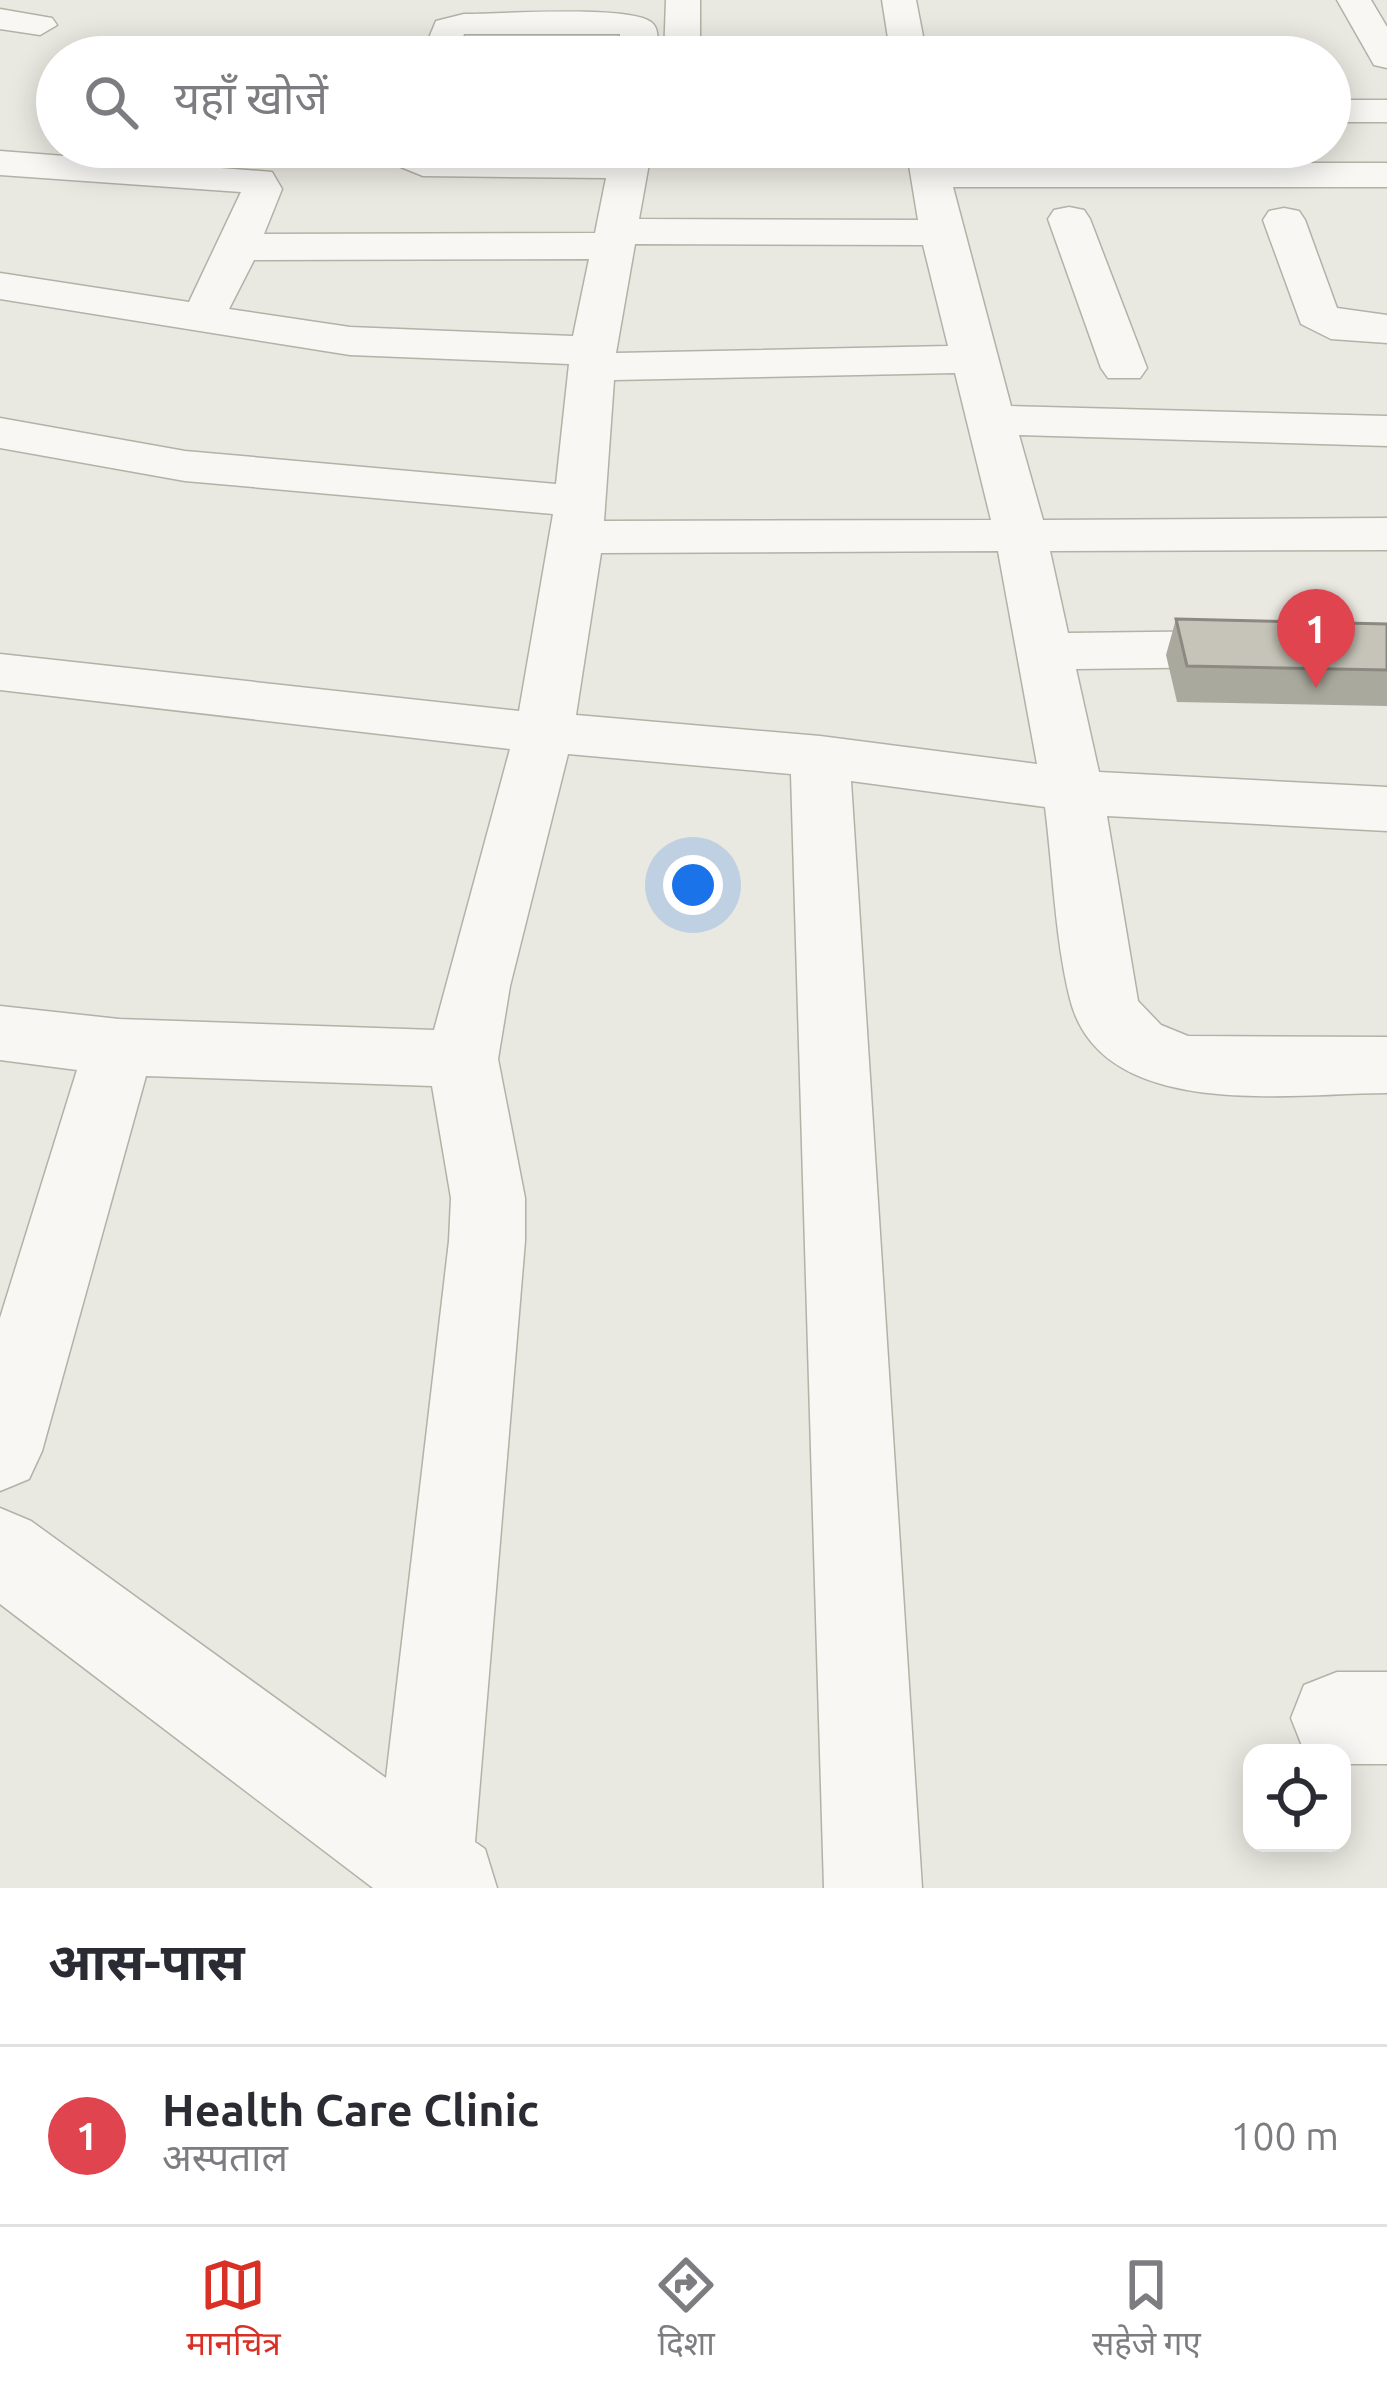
<!DOCTYPE html>
<html lang="hi">
<head>
<meta charset="utf-8">
<style>
  body { margin:0; font-family:Ubuntu,"Noto Sans Devanagari",sans-serif; background:#f2f2f3; color:#2b2b33 }
  .controls { position:absolute; right:36px; bottom:36px; display:grid; overflow:hidden; border-radius:24px; box-shadow:0 6px 30px #0003 }
  .controls button { width:108px; height:108px; display:grid; place-items:center; padding:0; border:0; border-bottom:3px solid #e1e1e2; background:#fff; color:#2b2b33; font:60px sans-serif }
  .you { position:absolute; left:693px; top:885px; width:42px; height:42px; margin:-30px; border:9px solid #fff; border-radius:50%; background:#1a73e8; box-shadow:0 0 0 18px #1a73e833 }
  .badge { display:grid; place-items:center; width:78px; height:78px; border-radius:50%; background:#d93025; color:#fff; font-size:39px; font-weight:700 }
  .pin { position:absolute; translate:-50% -99px; filter:drop-shadow(0 3px 6px #0008) }
  .pin::after { content:''; position:absolute; top:63px; width:42px; height:36px; background:inherit; clip-path:polygon(0 0,100% 0,50% 100%) }
  .list { margin:0; padding:0; list-style:none }
  h2 { display:flex; justify-content:space-between; align-items:center; height:156px; margin:0; padding:0 48px; font-size:51px }
  h2 small { font-size:39px; font-weight:400; color:#7c7c81 }
  .list li { display:grid; grid-template-columns:78px 1fr auto; gap:36px; align-items:center; box-sizing:border-box; height:180px; padding:0 48px; border-top:3px solid #e1e1e2 }
  .list b { display:block; font-size:45px; white-space:nowrap }
  .list p { margin:0; font-size:39px; white-space:nowrap; color:#7c7c81 }
  .list em { font-size:39px; font-style:normal; color:#7c7c81 }
  .icon { flex:none; width:66px; height:66px; fill:none; stroke:currentColor; stroke-width:2; stroke-linecap:round; stroke-linejoin:round }
  .map { position:relative; flex:none; width:1387px; height:1888px; overflow:hidden }
  .search { position:absolute; background:#fff; box-shadow:0 6px 30px #0003; left:36px; right:36px; top:36px; height:132px; display:flex; align-items:center; gap:30px; box-sizing:border-box; padding:0 42px; border-radius:66px; color:#7c7c81; font-size:45px }
  .sheet { height:336px; background:#fff }
  nav { display:flex; justify-content:space-around; align-items:center; box-sizing:border-box; height:168px; border-top:3px solid #e1e1e2; background:#fff; font-size:33px; color:#7c7c81 }
  nav a { display:grid; justify-items:center; gap:6px }
  nav .on { color:#d93025 }
  .map>svg:first-child { display:block }
</style>
</head>
<body>
<div class="map">
<svg width="1387" height="1888" viewBox="0 0 1387 1888">
  <rect width="100%" height="100%" fill="#e9e8e1"/>
  <g fill="none" stroke-linecap="round" stroke-linejoin="round">
    <defs>
      <g id="minor">
        <polygon points="666,0 700,0 700,57 664,57"/>
        <polygon points="882,0 916,0 927,57 891,57"/>
        <polygon points="1337,0 1371,0 1387,27 1387,68 1374,65"/>
        <polygon points="0,9 52,18 57,25 40,35 0,29"/>
        <path d="M 464,14 C 499,14 627,5 651,22 C 661,29 657,46 656,57 L 620,57 L 620,34 L 464,34 L 457,57 L 421,57 L 436,21 Z"/>
        <rect x="1330" y="100" width="57" height="22"/>
        <path d="M 393,147 L 611,154 L 612,147 L 652,147 L 639,219 L 918,220 L 906,147 L 946,147 L 949,163 L 1387,163 L 1387,187 L 953,187 L 1011,406 L 1387,416 L 1387,446 L 1019,435 L 1043,520 L 1387,518 L 1387,550 L 1050,551 L 1068,633 L 1387,629 L 1387,665 L 1076,669 L 1099,772 L 1387,787 L 1387,831 L 1107,816 L 1138,1001 L 1161,1025 L 1188,1036 L 1387,1037 L 1387,1093 C 1290,1093 1101,1123 1070,999 C 1055,938 1053,870 1045,807 L 851,781 L 922,1888 L 824,1888 L 791,774 L 568,754 L 510,986 L 498,1059 L 525,1198 L 525,1241 L 475,1842 L 485,1849 L 497,1888 L 373,1888 L 0,1604 L 0,1508 L 31,1521 L 386,1778 L 449,1241 L 451,1198 L 432,1086 L 146,1076 L 42,1451 L 29,1479 L 0,1491 L 0,1318 L 77,1070 L 0,1060 L 0,1006 L 119,1019 L 434,1030 L 510,749 L 0,690 L 0,654 L 519,711 L 553,514 L 185,481 L 0,448 L 0,418 L 185,451 L 556,484 L 569,364 L 350,355 L 0,299 L 0,273 L 189,302 L 241,192 L 0,175 L 0,151 L 272,172 L 282,189 L 264,234 L 595,233 L 606,178 L 423,176 L 396,165 L 390,157 ZM 635,244 L 923,245 L 948,346 L 616,353 ZM 589,259 L 573,336 L 350,327 L 229,309 L 254,260 ZM 955,373 L 991,520 L 604,521 L 614,380 ZM 998,551 L 1037,764 L 820,736 L 576,715 L 601,553 Z"/>
        <polygon points="1069,207 1084,210 1090,219 1147,368 1140,378 1108,378 1101,368 1048,219 1054,210"/>
        <polygon points="1284,208 1299,211 1305,220 1337,308 1387,315 1387,343 1331,339 1301,324 1263,220 1269,211"/>
        <polygon points="1337,1672 1387,1672 1387,1764 1342,1764 1342,1753 1304,1751 1291,1718 1304,1685"/>
      </g>
    </defs>
    <use href="#minor" stroke="#b3b2a6" stroke-width="3"/>
    <use href="#minor" fill="#f8f7f4" fill-rule="evenodd"/>
  </g>
  <polygon fill="#aaa99e" points="1176,619 1387,624 1387,706 1177,702 1166,655"/>
  <polygon fill="#c6c4b8" stroke="#8b8981" stroke-width="3" points="1176,619 1387,624 1387,670 1187,666"/>
</svg>
<div class="controls">
<button><svg class="icon" aria-label="locate" viewBox="0 0 24 24"><circle cx="12" cy="12" r="6"/><path d="M12 2v4M12 18v4M2 12h4M18 12h4"/></svg></button>
</div>
<div class="you"></div>
<div class="pin badge" style="left:1316px;top:688px;background:#e0444e">1</div>
<div class="search"><svg class="icon" aria-label="search" viewBox="0 0 24 24"><circle cx="10" cy="10" r="6"/><path d="M15 15l6 6"/></svg>यहाँ खोजें</div>
</div>
<section class="sheet">
<h2>आस-पास<small></small></h2>
<ul class="list">
<li><span class="badge" style="background:#e0444e">1</span><div><b>Health Care Clinic</b><p>अस्पताल</p></div><em>100 m</em></li>
</ul>
</section>
<nav>
<a class="on"><svg class="icon" aria-label="map" viewBox="0 0 24 24"><path d="M3 6l6-2 6 2 6-2v14l-6 2-6-2-6 2zM9 4v14M15 6v14"/></svg>मानचित्र</a>
<a><svg class="icon" aria-label="directions" viewBox="0 0 24 24"><path d="M12 3l9 9-9 9-9-9zM9 14v-3h6M13 9l2 2-2 2"/></svg>दिशा</a>
<a><svg class="icon" aria-label="saved" viewBox="0 0 24 24"><path d="M7 4h10v16l-5-4-5 4z"/></svg>सहेजे गए</a>
</nav>
</body>
</html>
